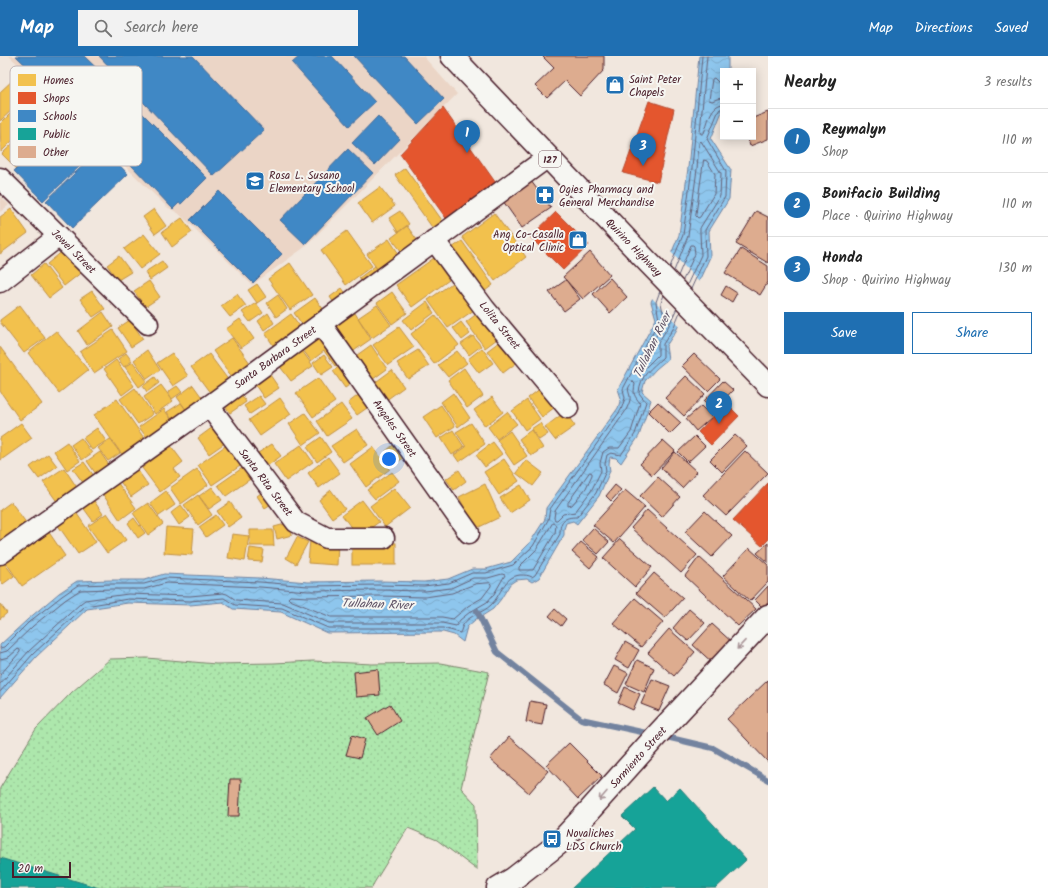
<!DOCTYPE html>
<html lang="en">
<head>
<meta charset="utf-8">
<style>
  body { margin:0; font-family:Kalam,sans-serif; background:#f2f2f2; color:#222 }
  .controls { position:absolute; right:12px; top:12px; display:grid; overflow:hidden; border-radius:0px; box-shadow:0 2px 10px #0003 }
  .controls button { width:36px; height:36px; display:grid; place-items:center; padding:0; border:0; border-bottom:1px solid #e0e0e0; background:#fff; color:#222; font:20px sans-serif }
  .scale { position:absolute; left:12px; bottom:10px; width:59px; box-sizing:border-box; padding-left:4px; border:2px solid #4a1f2b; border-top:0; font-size:11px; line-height:14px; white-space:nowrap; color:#4a1f2b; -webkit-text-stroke:3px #f6f6f2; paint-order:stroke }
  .you { position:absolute; left:389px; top:403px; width:14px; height:14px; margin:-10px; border:3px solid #fff; border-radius:50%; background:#1a73e8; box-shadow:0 0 0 6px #1a73e833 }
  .badge { display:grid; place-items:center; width:26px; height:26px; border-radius:50%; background:#1f6fb2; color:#fff; font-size:13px; font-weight:700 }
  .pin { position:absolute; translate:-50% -33px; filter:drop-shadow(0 1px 2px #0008) }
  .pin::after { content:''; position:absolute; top:21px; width:14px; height:12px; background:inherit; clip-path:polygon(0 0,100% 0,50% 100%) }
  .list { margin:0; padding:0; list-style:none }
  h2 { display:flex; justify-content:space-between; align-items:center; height:52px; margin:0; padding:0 16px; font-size:17px }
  h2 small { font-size:13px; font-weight:400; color:#767676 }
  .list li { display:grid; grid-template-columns:26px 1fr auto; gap:12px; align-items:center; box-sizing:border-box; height:64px; padding:0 16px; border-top:1px solid #e0e0e0 }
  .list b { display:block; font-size:15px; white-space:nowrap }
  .list p { margin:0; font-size:13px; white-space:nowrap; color:#767676 }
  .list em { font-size:13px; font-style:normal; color:#767676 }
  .actions { display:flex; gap:8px; padding:12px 16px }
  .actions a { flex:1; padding:9px 0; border:1px solid #1f6fb2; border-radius:0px; text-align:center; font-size:14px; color:#1f6fb2 }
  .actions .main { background:#1f6fb2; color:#fff }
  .icon { flex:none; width:22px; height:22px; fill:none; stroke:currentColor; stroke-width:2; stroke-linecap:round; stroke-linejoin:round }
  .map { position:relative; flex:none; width:768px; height:832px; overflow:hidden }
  header { display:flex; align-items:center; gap:24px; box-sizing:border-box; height:56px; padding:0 20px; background:#1f6fb2; color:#fff }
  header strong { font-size:19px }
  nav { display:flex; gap:22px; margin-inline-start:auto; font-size:14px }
  .search { width:280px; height:36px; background:#f2f2f2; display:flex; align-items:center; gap:10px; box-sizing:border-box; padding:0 14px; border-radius:0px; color:#767676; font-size:15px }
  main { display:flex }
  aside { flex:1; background:#fff }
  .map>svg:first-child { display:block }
</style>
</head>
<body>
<header>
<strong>Map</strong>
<div class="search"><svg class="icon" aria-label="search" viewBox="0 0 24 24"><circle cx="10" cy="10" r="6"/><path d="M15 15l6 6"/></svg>Search here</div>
<nav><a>Map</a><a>Directions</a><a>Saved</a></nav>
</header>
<main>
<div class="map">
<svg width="768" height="832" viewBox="0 0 768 832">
  <defs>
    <pattern id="grass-dots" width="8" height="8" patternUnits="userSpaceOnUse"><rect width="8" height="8" fill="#ade7ac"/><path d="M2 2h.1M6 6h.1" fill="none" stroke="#96c694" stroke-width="1.8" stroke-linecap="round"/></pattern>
    <pattern id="water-waves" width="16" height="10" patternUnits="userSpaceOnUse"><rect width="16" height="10" fill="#8ec6ed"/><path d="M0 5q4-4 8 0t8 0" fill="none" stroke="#7caacb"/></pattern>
  </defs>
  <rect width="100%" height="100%" fill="#f1e7de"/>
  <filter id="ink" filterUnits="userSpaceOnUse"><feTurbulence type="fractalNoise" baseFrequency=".025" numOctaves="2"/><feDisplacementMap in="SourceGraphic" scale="8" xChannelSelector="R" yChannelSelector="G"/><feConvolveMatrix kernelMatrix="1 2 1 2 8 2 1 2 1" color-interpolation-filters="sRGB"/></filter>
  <g filter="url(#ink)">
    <g fill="#ebd5c6">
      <polygon points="9,0 423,0 457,38 305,191 252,229 188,166 178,157 167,151 55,42"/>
      <polygon points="0,140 9,149 0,156"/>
    </g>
    <polygon fill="url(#grass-dots)" stroke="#7c836c" points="147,602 216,608 274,607 313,605 372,608 440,607 489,616 461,732 476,748 477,814 437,784 408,772 374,827 372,832 95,832 0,805 0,732 36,673 72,636 110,603"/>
    <polygon fill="url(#water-waves)" stroke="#73839f" points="699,0 728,0 728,15 723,15 723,53 711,83 731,114 729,143 709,175 710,201 676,275 666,290 668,303 656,313 645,325 642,336 651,344 639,380 621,407 616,402 610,401 609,408 610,415 599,440 577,468 573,465 566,467 564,473 564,479 539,522 532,526 527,523 516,524 510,528 501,543 493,553 479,562 476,563 467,571 463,586 454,579 443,576 327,577 281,556 233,553 223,546 190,549 128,547 87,553 36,601 0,642 0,589 27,564 59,537 77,525 112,524 144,524 164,518 260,522 308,526 379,525 424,526 448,523 472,513 486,513 511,506 529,488 545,463 546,452 618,352 621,342 618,333 656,263 651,246 679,179 688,112"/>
    <polygon fill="#f1e7de" points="670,195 700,227 680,271 651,241"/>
    <g fill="#f2c14e" stroke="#c09044">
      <polygon points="14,23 29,38 0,65 0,36"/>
      <polygon points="25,43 39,58 1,96 0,68"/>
      <polygon points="41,60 55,74 16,112 2,98"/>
      <polygon points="405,112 444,167 434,174 395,119"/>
      <polygon points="380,131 395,150 372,167 358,147"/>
      <polygon points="11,153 28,177 0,198 0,161"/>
      <polygon points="154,153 166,170 155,178 143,161"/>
      <polygon points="400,155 409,168 398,176 389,162"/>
      <polygon points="494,157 526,201 495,225 462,181"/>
      <polygon points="182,162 192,176 172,191 162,176"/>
      <polygon points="407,170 417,184 402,196 391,182"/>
      <polygon points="347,175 372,210 346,229 321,194"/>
      <polygon points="144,178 160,198 140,213 124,193"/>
      <polygon points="389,183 399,198 377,213 367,198"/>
      <polygon points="462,185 493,229 478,240 446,196"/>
      <polygon points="64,194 82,216 64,230 47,208"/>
      <polygon points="119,200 131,216 118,224 107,209"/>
      <polygon points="434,202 449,224 412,251 396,229"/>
      <polygon points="162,205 167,212 150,224 145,216"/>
      <polygon points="290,207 312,239 290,254 268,223"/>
      <polygon points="44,208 62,232 49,242 31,219"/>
      <polygon points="375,210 381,219 365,230 359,222"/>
      <polygon points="149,225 160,241 145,251 134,235"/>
      <polygon points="455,225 474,254 448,272 428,244"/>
      <polygon points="257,228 266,241 257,247 248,234"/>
      <polygon points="342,232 349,242 336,250 330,241"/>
      <polygon points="92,235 105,253 93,261 80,243"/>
      <polygon points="392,236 407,257 392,268 377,247"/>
      <polygon points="237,238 246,250 230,261 221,250"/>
      <polygon points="278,239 287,253 276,261 267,247"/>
      <polygon points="315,242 327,258 306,274 294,257"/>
      <polygon points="427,246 434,257 411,274 403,264"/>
      <polygon points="256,247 263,257 250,266 242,256"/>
      <polygon points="20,249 45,282 24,297 0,266 0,264"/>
      <polygon points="377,249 391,269 372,282 358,262"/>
      <polygon points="482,254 501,280 485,292 466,266"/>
      <polygon points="103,256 113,271 87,289 78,275"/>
      <polygon points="268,257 274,267 264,274 258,265"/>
      <polygon points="355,257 371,283 345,301 328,275"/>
      <polygon points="291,258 304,276 277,295 265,277"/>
      <polygon points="435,259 459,289 434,308 411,278"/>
      <polygon points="240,263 254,283 241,292 226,273"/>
      <polygon points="130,264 143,283 131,291 118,272"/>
      <polygon points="461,266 470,278 462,284 453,272"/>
      <polygon points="399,271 414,291 388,309 373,289"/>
      <polygon points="113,274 127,295 94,317 80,296"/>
      <polygon points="56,275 88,314 59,337 28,297"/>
      <polygon points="322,276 343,303 335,310 324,295 311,305 301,291"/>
      <polygon points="473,280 481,290 469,299 461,288"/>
      <polygon points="232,282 250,307 232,321 213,295"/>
      <polygon points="503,283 519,305 503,317 487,295"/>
      <polygon points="371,289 387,313 369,326 353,302"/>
      <polygon points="0,291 42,348 20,364 0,335"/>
      <polygon points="300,292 313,310 291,325 278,308"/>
      <polygon points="482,292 493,307 479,317 468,303"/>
      <polygon points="147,294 160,314 147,323 134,304"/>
      <polygon points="418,294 429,310 408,323 397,307"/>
      <polygon points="457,295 467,307 448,321 438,309"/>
      <polygon points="126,297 132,305 124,311 118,303"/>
      <polygon points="172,297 188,320 173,330 157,307"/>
      <polygon points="209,298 229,325 211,338 191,311"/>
      <polygon points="324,299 333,311 321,319 313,307"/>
      <polygon points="116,304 134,330 122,339 104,313"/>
      <polygon points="133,306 147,325 139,331 125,311"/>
      <polygon points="345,306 358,323 345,332 333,315"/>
      <polygon points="464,312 483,340 467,352 448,324"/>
      <polygon points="392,314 404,331 385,345 373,328"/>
      <polygon points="268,316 279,332 264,342 253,326"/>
      <polygon points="155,321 159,327 147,336 143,330"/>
      <polygon points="318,322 335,346 313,361 296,337"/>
      <polygon points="161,329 173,345 155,358 144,341"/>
      <polygon points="193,329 206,347 190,359 177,341"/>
      <polygon points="545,329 559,348 542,361 528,342"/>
      <polygon points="177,330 182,336 172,343 168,336"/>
      <polygon points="135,332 153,358 138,368 120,343"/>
      <polygon points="237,332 246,346 230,357 221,344"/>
      <polygon points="365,334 374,347 357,359 348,347"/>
      <polygon points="453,337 470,362 458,371 441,346"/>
      <polygon points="259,340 265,348 250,358 244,350"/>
      <polygon points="492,341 503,356 485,370 474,354"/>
      <polygon points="280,342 291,358 260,380 249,364"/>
      <polygon points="117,343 146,385 123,400 94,359"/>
      <polygon points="527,344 540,363 525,374 512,355"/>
      <polygon points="181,347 191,361 177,371 167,356"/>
      <polygon points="341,348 352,363 327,380 317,365"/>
      <polygon points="441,349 455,370 437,382 423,361"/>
      <polygon points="164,353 175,369 150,386 139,371"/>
      <polygon points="507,356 517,368 497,383 488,371"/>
      <polygon points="565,356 575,370 555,384 545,371"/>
      <polygon points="305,357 320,377 303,389 289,368"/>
      <polygon points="21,367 32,382 1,404 0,402 0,382"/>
      <polygon points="471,367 485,388 459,406 454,399 466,391 456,376"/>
      <polygon points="540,367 548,378 539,384 531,373"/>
      <polygon points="217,368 229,384 209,398 198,382"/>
      <polygon points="97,372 106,385 92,394 83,382"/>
      <polygon points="357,373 368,389 343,406 331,390"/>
      <polygon points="453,374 464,391 452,399 441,382"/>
      <polygon points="531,374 543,392 531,400 519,383"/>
      <polygon points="510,375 527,400 514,409 497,384"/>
      <polygon points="321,381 331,396 317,406 307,391"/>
      <polygon points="81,382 92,397 82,404 71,389"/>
      <polygon points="110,383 120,397 108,405 98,392"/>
      <polygon points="399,384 409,398 395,408 386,395"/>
      <polygon points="67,386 80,405 67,414 54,395"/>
      <polygon points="231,386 246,406 212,429 198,409"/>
      <polygon points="493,386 502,398 485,411 476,399"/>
      <polygon points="272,388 281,400 267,410 258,397"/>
      <polygon points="301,389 313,406 286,425 274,408"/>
      <polygon points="171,390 183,406 174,413 180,421 160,436 142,412"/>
      <polygon points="373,391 390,413 366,431 350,408"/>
      <polygon points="100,396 111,412 98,421 87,405"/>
      <polygon points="48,398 57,410 39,423 30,411"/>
      <polygon points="328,401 340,417 319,432 308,417"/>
      <polygon points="504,403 519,425 499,439 484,416"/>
      <polygon points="526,404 543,417 533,430 516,417"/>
      <polygon points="84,406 94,420 84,428 73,413"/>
      <polygon points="248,408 256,419 226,440 218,429"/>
      <polygon points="64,412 78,433 58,447 43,426"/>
      <polygon points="136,412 148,429 131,441 119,424"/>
      <polygon points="197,413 208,429 181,448 170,432"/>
      <polygon points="459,414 466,425 454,434 446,423"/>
      <polygon points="392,416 399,425 375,443 367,434"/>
      <polygon points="117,426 136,452 120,464 102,437"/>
      <polygon points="485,428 500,461 475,473 459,441"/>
      <polygon points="521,429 530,444 510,457 500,442"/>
      <polygon points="212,431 222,444 209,453 199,440"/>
      <polygon points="394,432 410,452 385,471 370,450"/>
      <polygon points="265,434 274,446 265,452 257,440"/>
      <polygon points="331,434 345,453 332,462 319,444"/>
      <polygon points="166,435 175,449 159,460 150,447"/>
      <polygon points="198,439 212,459 198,469 184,449"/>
      <polygon points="92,442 103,458 93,465 82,450"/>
      <polygon points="362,444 379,466 358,481 342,459"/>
      <polygon points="11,446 27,468 1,486 0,485 0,454"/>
      <polygon points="230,446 241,462 228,471 217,455"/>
      <polygon points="148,447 163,468 148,479 133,457"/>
      <polygon points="181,449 190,461 179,469 171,457"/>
      <polygon points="75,455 96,486 78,498 57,468"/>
      <polygon points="107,457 126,484 107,497 88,470"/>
      <polygon points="216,459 223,469 206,481 199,471"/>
      <polygon points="134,462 145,477 138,482 128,467"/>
      <polygon points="289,467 292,479 277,483 274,471"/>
      <polygon points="166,471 194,473 192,499 164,497"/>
      <polygon points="250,474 273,474 274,490 250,490"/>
      <polygon points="48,475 65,500 22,530 5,505"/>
      <polygon points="232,478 249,480 245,505 228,502"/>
      <polygon points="297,481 308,486 296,508 286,502"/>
      <polygon points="310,484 338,486 337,509 308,507"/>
      <rect x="352" y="487" width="44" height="22"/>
      <polygon points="250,492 264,494 262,506 248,505"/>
      <polygon points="2,504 14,520 3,528 0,524 0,506"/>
      <polygon points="0,548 7,557 0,563"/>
    </g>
    <g fill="#e4572e" stroke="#b6462d">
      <polygon points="649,45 674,53 658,126 623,117"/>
      <polygon points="443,52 498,130 448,165 400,98"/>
      <polygon points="556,156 589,189 563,214 530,181"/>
      <polygon points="726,347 739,360 711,389 698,376"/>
      <polygon points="768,427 768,484 762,490 733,464"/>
    </g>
    <g fill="#3f88c5" stroke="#426897">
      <polygon points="16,0 84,0 119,34 86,68"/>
      <polygon points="99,0 193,0 264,74 214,120"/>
      <polygon points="300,0 332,0 375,46 349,70 292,7"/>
      <polygon points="354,0 404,0 444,43 418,68"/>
      <polygon points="123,38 207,122 181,148 179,147 173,153 92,68"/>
      <polygon points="378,60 400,83 375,109 352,87"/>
      <polygon points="72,61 100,91 43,145 14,115"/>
      <polygon points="102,91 128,118 72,172 46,145"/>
      <polygon points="348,93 373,117 305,188 280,164"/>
      <polygon points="219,135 282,198 253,227 190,164"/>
    </g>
    <g fill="#17a398" stroke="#267b77">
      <polygon points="653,731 666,745 680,732 746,804 716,832 572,832 635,773 622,760"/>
      <polygon points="0,802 99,832 0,832"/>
    </g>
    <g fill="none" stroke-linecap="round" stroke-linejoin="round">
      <g stroke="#656279" stroke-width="1">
        <path d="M 707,0 L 700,76 L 701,78 L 702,78 L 704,77 C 708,67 710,49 723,48"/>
        <polyline points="723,29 719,27 714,22 712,23 709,44 712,45 717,43 723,42"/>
        <polygon points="704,104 707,105 715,118 714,138 700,161 698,162 696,160"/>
        <polyline points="670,211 683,179 692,112 702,0"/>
        <polyline points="674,215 688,180 697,113 699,87 701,85 721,117 720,140 700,172 700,176 701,199 687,229"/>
        <polyline points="678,220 691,189 693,189 694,190 695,198 683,224"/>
        <polyline points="691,233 706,200 705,174 725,141 726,115 707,83 718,56 720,53 723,53"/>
        <polyline points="664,239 661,247 664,261 664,265 639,312 639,315 642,315 658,299 658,287 668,271 677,252"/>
        <path d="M 633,326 L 635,328 C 633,339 634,339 640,347 L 631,376 L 619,392 L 609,392 L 603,396 L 600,407 L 601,415 L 591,435 L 575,456 L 563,458 L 557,464 L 555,464 L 554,462 L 555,455 L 625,356 C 627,352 629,348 630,344 C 631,336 624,334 633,326 Z"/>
        <polygon points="590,416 592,417 592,419 586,432 572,449 568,450 568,447"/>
        <polygon points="553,467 556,469 555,477 533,514 519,514 519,511 536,494"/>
        <polygon points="490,527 491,528 491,530 482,542 468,550 453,563 442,561 331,561 290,544 288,542 290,540 308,541 379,540 425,541 452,537 475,528"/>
        <polyline points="0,592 4,591 29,566 62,540 78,529 112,528 144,528 165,522 260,526 308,530 379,529 424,530 449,527 472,517 486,517 513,509 533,490 548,464 550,453 621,354 625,342 623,333 659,264 656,246 660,235"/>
        <polyline points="0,597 7,595 33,570 65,544 80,534 112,533 144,533 166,527 260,531 308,535 379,534 425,535 451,532 473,522 488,522 502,518 505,519 494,538 487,546 470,556 460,564 456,570 442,567 329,567 283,547 236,544 227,538 223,537 190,540 128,538 85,544 81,547 29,595 0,628"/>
        <polyline points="0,603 9,601 18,593 20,594 20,596 0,619"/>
        <path d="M 0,636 L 33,598 L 85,550 L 128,543 L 190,545 L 224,542 L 235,549 L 282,552 L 328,572 L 443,572 L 460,577 C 461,575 462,571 463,569 C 469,559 483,557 491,549 C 502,538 503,521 520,519 C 525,519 528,519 532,521 L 535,519 L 560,478 C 560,465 563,461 577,461 L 596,437 L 606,415 L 605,408 L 607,399 L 611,397 L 621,399 L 635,378 L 646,346 L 639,337 C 640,319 651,313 663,301 L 663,288 L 673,273 L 680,256"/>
      </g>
      <g stroke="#73839f" stroke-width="6">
        <polyline points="477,555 497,596 581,663 651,678"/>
        <polyline points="662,680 713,692 768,724"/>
      </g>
    </g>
    <g fill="#ddac8f" stroke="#4a1f2b">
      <polygon points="544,0 604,0 604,14 580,40 565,25 547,42 535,30 554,12 543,1"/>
      <polygon points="768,56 768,83 750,90 747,81 753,81 753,62"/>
      <polygon points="531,125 551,152 522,172 503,145"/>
      <polygon points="756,155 768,161 768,207 736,188"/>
      <polygon points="741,193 768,210 768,226 760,239 725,217"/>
      <polygon points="590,196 610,219 583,243 563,221"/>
      <polygon points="610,222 627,241 610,257 593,238"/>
      <polygon points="566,224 580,243 564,255 549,236"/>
      <polygon points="726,230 737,237 732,246 721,239"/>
      <polygon points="694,298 720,323 708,335 682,310"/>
      <polygon points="686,320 705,338 684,360 665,342"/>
      <polygon points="723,325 733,334 714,354 704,345"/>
      <polygon points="658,346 681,367 670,378 648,356"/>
      <polygon points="701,350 712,361 696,375 686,363"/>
      <polygon points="735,379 747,390 722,416 710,404"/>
      <polygon points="695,380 705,390 688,406 678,396"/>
      <polygon points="663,384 675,395 652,419 640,408"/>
      <polygon points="745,395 768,417 726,460 703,439"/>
      <polygon points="675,396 697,416 682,432 661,412"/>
      <polygon points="658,421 680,441 662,461 640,440"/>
      <polygon points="615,429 621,434 611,445 606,440"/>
      <polygon points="625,434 645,451 614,487 593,469"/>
      <polygon points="647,454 697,499 681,517 631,472"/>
      <polygon points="705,455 732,480 712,501 685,476"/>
      <polygon points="593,472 609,486 598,498 582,484"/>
      <polygon points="620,483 652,511 635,531 603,502"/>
      <polygon points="581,486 599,501 590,512 572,496"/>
      <polygon points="768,487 768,507 757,497"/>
      <polygon points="749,492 768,509 768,526 750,545 723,520"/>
      <polygon points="699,501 756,553 738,570 685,520"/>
      <polygon points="654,517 683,542 665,562 636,537"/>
      <polygon points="768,530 768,553 766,555 755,544"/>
      <polygon points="635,542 663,566 641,591 613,567"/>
      <polygon points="555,553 566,563 561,570 549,560"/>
      <polygon points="689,553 705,567 688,585 673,572"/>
      <polygon points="712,568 734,588 715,609 693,589"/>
      <polygon points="669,573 695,596 674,620 648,597"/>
      <polygon points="625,586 639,594 629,612 615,604"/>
      <polygon points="637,604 654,612 644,636 626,628"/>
      <polygon points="614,610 628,617 618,637 604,629"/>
      <polygon points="378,613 380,639 356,641 354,616"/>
      <polygon points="652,623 670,630 659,655 641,648"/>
      <polygon points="768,624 768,706 727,663"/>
      <polygon points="625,631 640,638 633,654 618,647"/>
      <polygon points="530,645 546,648 542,669 526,666"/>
      <polygon points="390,648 400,665 378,679 367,662"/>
      <polygon points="352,679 365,683 360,702 346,699"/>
      <polygon points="509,681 548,715 529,737 490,703"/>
      <polygon points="569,687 602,720 578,743 546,709"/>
      <polygon points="230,723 241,723 239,760 228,760"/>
    </g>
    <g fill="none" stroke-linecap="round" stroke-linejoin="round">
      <defs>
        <g id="minor">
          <polyline points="0,122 148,268"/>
          <polyline points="434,184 485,253 568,352"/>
          <polyline points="0,226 59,180"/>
          <polyline points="321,268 469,477"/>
          <polyline points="209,350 296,466 327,482 384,482"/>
          <polyline points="0,498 209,350 548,101"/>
        </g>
        <polyline id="tertiary" points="498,832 513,823 558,788 589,755 657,679 768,560"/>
        <polyline id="primary" points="452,0 648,206 768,329"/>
      </defs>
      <use href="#minor" stroke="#4a1f2b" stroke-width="23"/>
      <use href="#tertiary" stroke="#4a1f2b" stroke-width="25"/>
      <use href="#primary" stroke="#4a1f2b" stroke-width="25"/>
      <use href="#minor" stroke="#f6f6f2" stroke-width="20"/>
      <use href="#tertiary" stroke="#f6f6f2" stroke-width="22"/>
      <use href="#primary" stroke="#f6f6f2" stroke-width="22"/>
    </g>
    <defs><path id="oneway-shaft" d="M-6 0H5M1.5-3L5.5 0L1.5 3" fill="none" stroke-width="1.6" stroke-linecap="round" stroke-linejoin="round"/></defs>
    <g stroke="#a99598">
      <use href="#oneway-shaft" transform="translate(741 589) rotate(133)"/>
      <use href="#oneway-shaft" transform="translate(603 740) rotate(131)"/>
    </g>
  </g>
  <defs>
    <symbol id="shop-square" viewBox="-11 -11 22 22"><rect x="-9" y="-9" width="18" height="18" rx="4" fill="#1f6fb2" stroke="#f6f6f2"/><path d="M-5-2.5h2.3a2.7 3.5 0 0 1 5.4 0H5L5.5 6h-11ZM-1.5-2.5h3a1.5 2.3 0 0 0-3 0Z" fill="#fff"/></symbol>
    <symbol id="school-square" viewBox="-11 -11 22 22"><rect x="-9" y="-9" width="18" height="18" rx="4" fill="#1f6fb2" stroke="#f6f6f2"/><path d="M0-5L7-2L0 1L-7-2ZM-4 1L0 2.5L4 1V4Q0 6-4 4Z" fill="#fff"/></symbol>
    <symbol id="pharmacy-square" viewBox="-11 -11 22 22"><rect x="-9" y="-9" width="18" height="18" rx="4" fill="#1f6fb2" stroke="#f6f6f2"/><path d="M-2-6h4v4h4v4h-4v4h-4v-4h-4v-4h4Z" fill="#fff"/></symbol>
    <symbol id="bus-square" viewBox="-11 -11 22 22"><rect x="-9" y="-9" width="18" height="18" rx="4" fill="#1f6fb2" stroke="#f6f6f2"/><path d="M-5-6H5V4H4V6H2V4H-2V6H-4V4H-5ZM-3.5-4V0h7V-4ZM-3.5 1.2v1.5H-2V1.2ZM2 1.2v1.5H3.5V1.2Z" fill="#fff"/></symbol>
  </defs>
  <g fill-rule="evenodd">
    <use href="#shop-square" x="604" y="18" width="22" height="22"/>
    <use href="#school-square" x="244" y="114" width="22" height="22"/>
    <use href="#pharmacy-square" x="534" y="128" width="22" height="22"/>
    <use href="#shop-square" x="567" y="173" width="22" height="22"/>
    <use href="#bus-square" x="541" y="772" width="22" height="22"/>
  </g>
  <g text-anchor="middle" stroke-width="4" stroke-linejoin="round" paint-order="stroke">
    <rect fill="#f6f6f2" stroke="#7e6067" stroke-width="1" x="539" y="95" width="22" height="16" rx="3"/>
    <g font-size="10" font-weight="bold" fill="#4a1f2b">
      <text x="550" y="107">127</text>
    </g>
    <g font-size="11" fill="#4a1f2b" stroke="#f6f6f2" text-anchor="start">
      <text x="629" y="27">Saint Peter<tspan x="629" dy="13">Chapels</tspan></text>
      <text x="269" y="123">Rosa L. Susano<tspan x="269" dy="13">Elementary School</tspan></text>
      <text x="559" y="137">Ogies Pharmacy and<tspan x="559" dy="13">General Merchandise</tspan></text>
      <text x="564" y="182" text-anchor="end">Ang Co-Casalla<tspan x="564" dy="13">Optical Clinic</tspan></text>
      <text x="566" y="781">Novaliches<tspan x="566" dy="13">LDS Church</tspan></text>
    </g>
    <g font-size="11" fill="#4a1f2b" stroke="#f6f6f2">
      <text transform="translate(634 191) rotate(46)" y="4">Quirino Highway</text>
      <text transform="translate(74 195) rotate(45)" y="4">Jewel Street</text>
      <text transform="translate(500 269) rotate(51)" y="4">Lolita Street</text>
      <text transform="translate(275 301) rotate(-36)" y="4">Santa Barbara Street</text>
      <text transform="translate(395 372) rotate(55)" y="4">Angeles Street</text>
      <text transform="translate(266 426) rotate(53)" y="4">Santa Rita Street</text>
      <text transform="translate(638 701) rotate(-48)" y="4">Sarmiento Street</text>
    </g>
    <g font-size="12" font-style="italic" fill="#5e5165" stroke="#f6f6f2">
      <text transform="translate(652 289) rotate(-64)" y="4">Tullahan River</text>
      <text transform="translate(377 548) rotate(2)" y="4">Tullahan River</text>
    </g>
  </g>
  <rect x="10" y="10" width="132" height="100" rx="6" fill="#f6f6f2" stroke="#c2b6b6" stroke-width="1"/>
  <rect x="18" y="18" width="18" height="12" fill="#f2c14e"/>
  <rect x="18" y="36" width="18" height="12" fill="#e4572e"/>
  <rect x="18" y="54" width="18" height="12" fill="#3f88c5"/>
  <rect x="18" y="72" width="18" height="12" fill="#17a398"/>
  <rect x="18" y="90" width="18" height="12" fill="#ddac8f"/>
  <g font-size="11" fill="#4a1f2b">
    <text x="43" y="28">Homes</text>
    <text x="43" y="46">Shops</text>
    <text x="43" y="64">Schools</text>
    <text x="43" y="82">Public</text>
    <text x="43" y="100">Other</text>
  </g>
</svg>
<div class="controls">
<button>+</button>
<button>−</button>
</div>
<div class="scale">20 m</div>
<div class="you"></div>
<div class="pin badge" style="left:467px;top:97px">1</div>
<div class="pin badge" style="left:719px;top:368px">2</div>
<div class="pin badge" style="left:643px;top:110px">3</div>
</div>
<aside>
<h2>Nearby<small>3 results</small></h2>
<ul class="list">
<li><span class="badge">1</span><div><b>Reymalyn</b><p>Shop</p></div><em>110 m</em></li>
<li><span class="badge">2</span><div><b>Bonifacio Building</b><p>Place · Quirino Highway</p></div><em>110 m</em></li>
<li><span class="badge">3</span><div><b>Honda</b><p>Shop · Quirino Highway</p></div><em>130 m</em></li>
</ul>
<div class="actions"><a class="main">Save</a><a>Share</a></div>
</aside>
</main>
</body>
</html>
